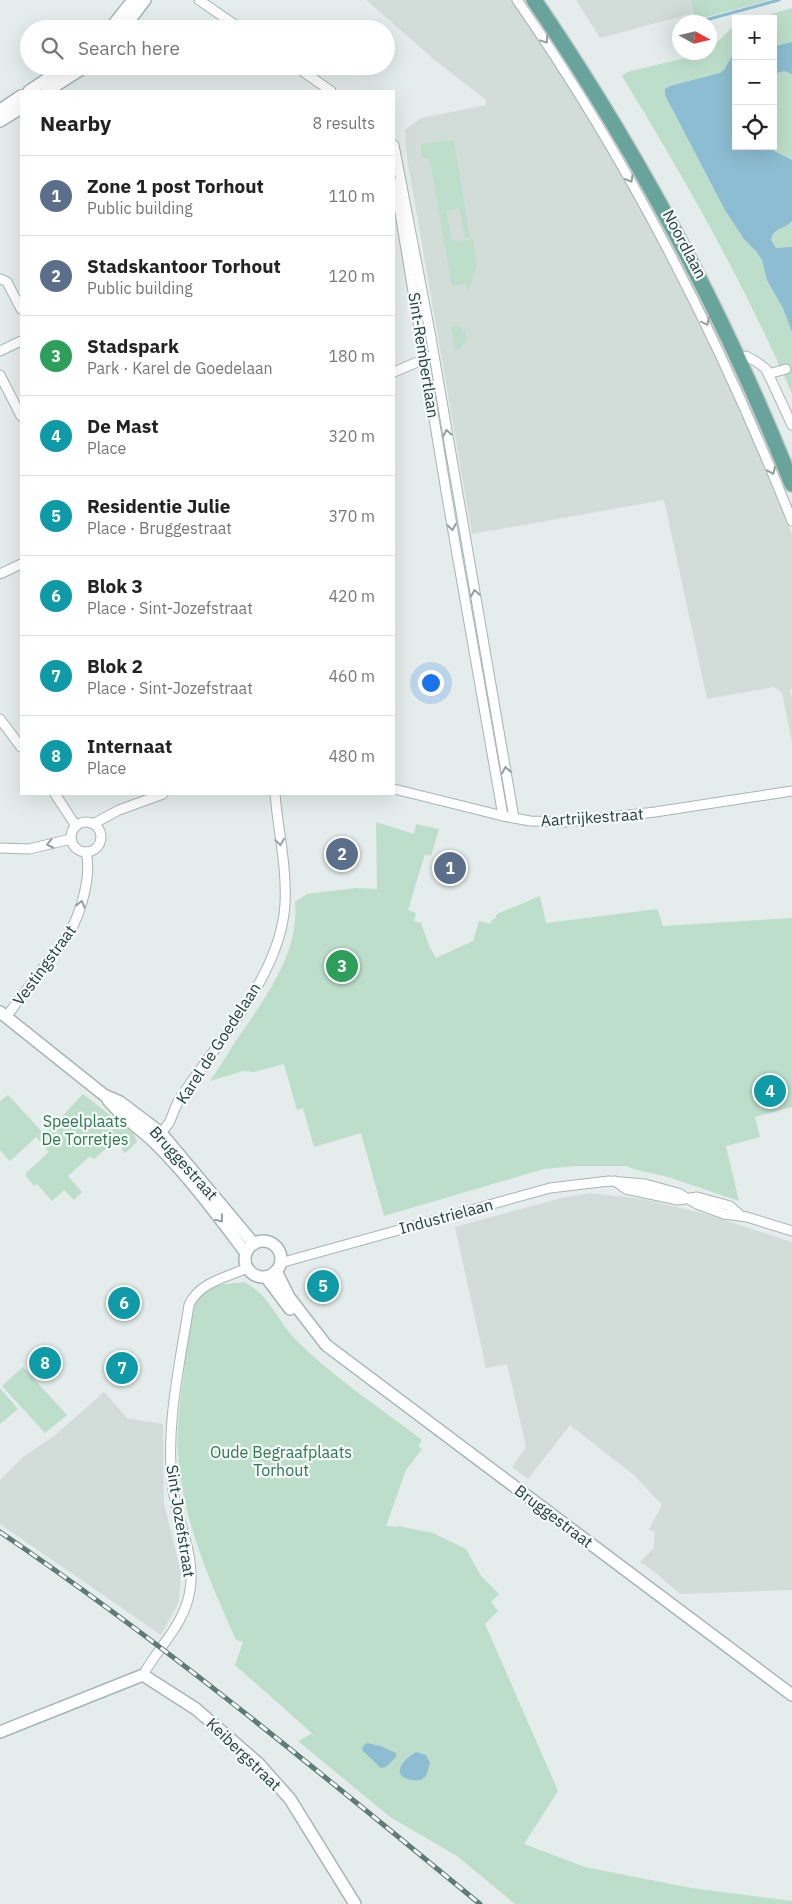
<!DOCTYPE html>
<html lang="en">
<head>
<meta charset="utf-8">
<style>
  body { margin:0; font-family:"IBM Plex Sans",sans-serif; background:#f2f2f2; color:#222 }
  .controls { position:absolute; right:15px; top:15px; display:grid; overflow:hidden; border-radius:0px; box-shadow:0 5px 20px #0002 }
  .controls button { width:45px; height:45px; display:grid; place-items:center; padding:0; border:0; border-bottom:1px solid #e0e0e0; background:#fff; color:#222; font:25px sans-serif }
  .compass { position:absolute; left:672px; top:15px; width:45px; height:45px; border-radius:50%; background:#fff; box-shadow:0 5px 20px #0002; rotate:98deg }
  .you { position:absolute; left:430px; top:682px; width:18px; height:18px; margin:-12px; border:4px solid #fff; border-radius:50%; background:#1a73e8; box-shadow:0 0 0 8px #1a73e833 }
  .badge { display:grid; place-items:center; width:32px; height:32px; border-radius:50%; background:#80573d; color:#fff; font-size:16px; font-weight:700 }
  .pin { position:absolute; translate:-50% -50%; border:2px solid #fff; box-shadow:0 1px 5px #0006 }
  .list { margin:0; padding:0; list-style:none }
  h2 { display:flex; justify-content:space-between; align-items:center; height:65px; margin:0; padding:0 20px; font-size:21px }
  h2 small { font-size:16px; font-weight:400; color:#767676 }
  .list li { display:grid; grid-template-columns:32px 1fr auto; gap:15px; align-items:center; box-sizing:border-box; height:80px; padding:0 20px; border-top:1px solid #e0e0e0 }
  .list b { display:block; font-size:19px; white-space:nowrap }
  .list p { margin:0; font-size:16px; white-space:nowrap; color:#767676 }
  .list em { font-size:16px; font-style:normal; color:#767676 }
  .icon { flex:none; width:28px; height:28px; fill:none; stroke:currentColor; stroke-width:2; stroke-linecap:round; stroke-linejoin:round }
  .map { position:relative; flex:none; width:792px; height:1904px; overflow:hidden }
  .search { position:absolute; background:#fff; box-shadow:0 5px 20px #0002; left:20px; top:20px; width:375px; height:55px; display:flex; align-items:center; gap:12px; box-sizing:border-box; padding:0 18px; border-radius:28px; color:#767676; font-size:19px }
  .panel { position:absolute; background:#fff; box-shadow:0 5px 20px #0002; left:20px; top:90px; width:375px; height:705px; border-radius:0px }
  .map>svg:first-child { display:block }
</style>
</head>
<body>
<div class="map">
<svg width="792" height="1904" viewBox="0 0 792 1904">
  <rect width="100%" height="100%" fill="#e4edeb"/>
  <g fill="#d2ddda">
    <polygon points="366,0 512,0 541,41 602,137 673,264 715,349 780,500 792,535 792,688 790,690 792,698 792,743 782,693 774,687 707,699 664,500 472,534 407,158 405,130 421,118 486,105 486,100 436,61"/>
    <polygon points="576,0 691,0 694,13 600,38"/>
    <polygon points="590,1193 643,1199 706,1214 792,1242 792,1590 680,1594 652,1570 640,1562 654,1548 655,1532 649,1529 662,1505 635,1476 570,1425 528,1479 512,1467 526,1447 507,1364 486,1368 455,1227 561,1198"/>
    <polygon points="104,1392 127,1418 163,1424 164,1504 181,1571 179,1602 161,1635 0,1524 0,1480 23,1457 54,1436"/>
  </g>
  <g fill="#bddecb">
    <polygon points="691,0 771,0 695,20"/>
    <path d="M 792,8 L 792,394 C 744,283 685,179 622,76 L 627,72 L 710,52 L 710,49 L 736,24 L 736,146 L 773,146 L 773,19 L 755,19 Z"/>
    <polygon points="454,140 470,237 465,238 459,208 446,211 452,241 456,240 457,242 473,239 477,266 467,292 466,284 452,286 430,160 421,156 421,144"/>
    <polygon points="451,326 459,326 466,332 466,341 462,347 455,350"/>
    <path d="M 376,822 L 414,834 L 416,824 L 439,829 L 431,856 L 425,854 L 408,910 L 416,913 L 414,921 L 421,923 L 430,948 L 436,958 L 473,941 L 479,921 L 490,924 L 493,919 L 495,919 L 497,914 L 540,896 L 546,923 L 657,909 L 663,926 L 792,918 L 792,1107 L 755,1117 L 760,1137 L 726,1146 L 739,1201 L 668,1177 L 633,1169 L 627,1166 L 576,1166 L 544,1169 L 384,1216 L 361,1133 L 314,1147 L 303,1108 L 297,1110 L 284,1064 L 254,1072 L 243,1071 L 210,1081 C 219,1068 227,1055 235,1042 C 263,1001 300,954 295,902 L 307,894 L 356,888 L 377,889 Z"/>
    <polygon points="83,1094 134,1134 137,1142 125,1153 121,1149 123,1148 116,1140 94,1159 90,1156 68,1176 82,1192 74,1200 64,1190 52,1201 37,1184 34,1186 26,1176 26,1173 49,1152 36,1137 10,1161 0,1150 0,1101 8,1095 45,1135"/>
    <path d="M 244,1282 C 268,1293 278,1321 295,1339 C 333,1377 379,1407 422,1440 L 418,1446 L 422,1449 L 406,1470 L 386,1526 L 397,1527 L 398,1526 L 433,1533 L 466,1549 L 481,1576 L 499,1594 L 491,1602 L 498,1611 L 485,1624 L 558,1791 L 524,1844 L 585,1867 L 691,1888 L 792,1901 L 792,1904 L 515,1904 L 457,1856 L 390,1817 L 298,1741 L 311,1734 L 315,1736 L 235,1665 L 243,1642 L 236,1640 C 210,1581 182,1520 178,1453 C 176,1423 182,1393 185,1363 C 188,1340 187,1298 210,1288 C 221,1283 232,1284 244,1282 Z"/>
    <polygon points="23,1367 67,1415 45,1433 2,1386"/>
    <polygon points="0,1388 18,1409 0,1424"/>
  </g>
  <g fill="#8cbdd2">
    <polygon points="792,42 792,74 784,71 773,74 773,44 776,46"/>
    <path d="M 736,49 L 736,146 L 770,146 L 774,151 L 792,160 L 792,221 C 784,230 773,227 771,240 L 776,248 L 792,247 L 792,332 L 783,308 L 767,280 L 762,260 L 756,251 L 744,239 L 725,210 L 665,95 L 665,89 L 670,86 L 720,73 L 724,70 Z"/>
    <polygon points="367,1743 380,1746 396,1753 396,1757 386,1767 381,1768 362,1750 363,1746"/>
    <path d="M 416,1752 L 426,1755 L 430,1763 L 426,1776 L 421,1780 C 393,1782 394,1765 416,1752 Z"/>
  </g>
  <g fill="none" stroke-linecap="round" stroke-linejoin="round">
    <polyline stroke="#8cbdd2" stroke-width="3" points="698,22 779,0"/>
    <defs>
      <g id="minor">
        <polyline points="199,0 241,29"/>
        <path d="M 517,0 C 630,162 719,338 792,521"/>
        <polyline points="295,66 331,91"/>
        <polyline points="394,145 430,332 514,818"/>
        <polyline points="394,183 400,213 447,497 503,816"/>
        <polyline points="1,279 7,282 21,309"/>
        <polyline points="0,351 21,341"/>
        <polyline points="746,356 757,362 766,369 792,425"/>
        <polyline points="394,372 429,357"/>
        <polyline points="768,374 786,369"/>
        <polyline points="0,375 21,416"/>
        <polyline points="0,574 21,564"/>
        <polyline points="0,719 21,747"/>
        <polyline points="394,789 503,816 530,821 565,822 655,812 792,791"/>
        <polyline points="55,794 76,826"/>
        <circle cx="86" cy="837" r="15"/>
        <polyline points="93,824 119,810 163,794"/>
        <polyline points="0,848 29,849 71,839"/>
        <path d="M 6,1017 L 70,932 C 81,911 92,876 86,852"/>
        <path d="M 157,1138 C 161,1133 165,1128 169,1123 C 173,1115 175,1106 180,1098 C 218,1041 281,975 285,904 C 287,867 278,830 275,794"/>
        <polyline points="615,1181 626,1189 678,1200 697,1197 730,1206 740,1215"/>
        <polyline points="280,1263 550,1188 609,1181 645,1184 678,1193 697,1204 724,1214 747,1217 792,1231"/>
        <path d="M 143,1675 C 159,1646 185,1624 190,1590 C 196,1553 175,1518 172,1482 C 166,1423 180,1363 189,1305 C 199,1282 226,1278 247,1268"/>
      </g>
      <g id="tertiary">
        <polyline points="110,29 133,0"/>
        <polyline points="123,29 145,0"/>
        <polyline points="29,91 67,66"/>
        <polyline points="47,91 86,66"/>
        <polyline points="0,110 21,96"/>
        <polyline points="0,121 21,108"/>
        <polyline points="0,1012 104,1095 120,1102 161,1133 254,1244"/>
        <path d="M 108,1100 C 121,1116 138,1127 153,1141 C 188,1175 217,1215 246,1253"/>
        <circle cx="263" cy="1259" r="18"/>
        <polyline points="276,1271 289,1297 326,1345 792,1695"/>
        <polyline points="266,1277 290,1309"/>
        <polyline points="0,1732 143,1675 196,1709 258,1763 290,1799 355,1904"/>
      </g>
      <path id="primary" d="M 534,0 C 637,151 724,313 792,484"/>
    </defs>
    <use href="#minor" stroke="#a6b5b3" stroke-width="11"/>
    <use href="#tertiary" stroke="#a6b5b3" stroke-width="14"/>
    <use href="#primary" stroke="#c1c9c8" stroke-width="18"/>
    <use href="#minor" stroke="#fff" stroke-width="9"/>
    <use href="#tertiary" stroke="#fff" stroke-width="11"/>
    <use href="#primary" stroke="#68a39c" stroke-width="15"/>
    <defs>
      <path id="rail" d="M 0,1532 C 168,1646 323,1775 480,1904"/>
    </defs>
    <use href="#rail" stroke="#5e7b77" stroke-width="5"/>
    <use href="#rail" stroke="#f5faf8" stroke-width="3" stroke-dasharray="9" stroke-linecap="butt"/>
  </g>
  <defs><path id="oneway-chevron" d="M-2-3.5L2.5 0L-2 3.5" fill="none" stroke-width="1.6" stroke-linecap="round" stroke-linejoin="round" transform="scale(1.25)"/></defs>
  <g stroke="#919f9e">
    <use href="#oneway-chevron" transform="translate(545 40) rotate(56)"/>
    <use href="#oneway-chevron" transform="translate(630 179) rotate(60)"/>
    <use href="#oneway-chevron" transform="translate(706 322) rotate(64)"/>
    <use href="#oneway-chevron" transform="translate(447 433) rotate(-100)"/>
    <use href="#oneway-chevron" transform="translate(772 471) rotate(68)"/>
    <use href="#oneway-chevron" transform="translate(452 527) rotate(80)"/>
    <use href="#oneway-chevron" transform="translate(475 593) rotate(-100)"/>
    <use href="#oneway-chevron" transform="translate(506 770) rotate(-99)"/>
    <use href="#oneway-chevron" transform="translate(280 842) rotate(82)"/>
    <use href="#oneway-chevron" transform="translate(50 844) rotate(168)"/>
    <use href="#oneway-chevron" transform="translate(81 904) rotate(-76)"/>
    <use href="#oneway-chevron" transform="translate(220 1219) rotate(52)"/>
  </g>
  <g text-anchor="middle" stroke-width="4.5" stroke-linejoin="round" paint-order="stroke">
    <g font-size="16" fill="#233f3c" stroke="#f5faf8">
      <text transform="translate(685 244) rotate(62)" y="6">Noordlaan</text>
      <text transform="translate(424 355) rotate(81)" y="6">Sint-Rembertlaan</text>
      <text transform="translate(592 817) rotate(-4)" y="6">Aartrijkestraat</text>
      <text transform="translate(44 965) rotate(-54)" y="6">Vestingstraat</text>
      <text transform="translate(218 1043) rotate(-57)" y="6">Karel de Goedelaan</text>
      <text transform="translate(184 1163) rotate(48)" y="6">Bruggestraat</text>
      <text transform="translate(446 1216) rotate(-15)" y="6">Industrielaan</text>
      <text transform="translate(554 1516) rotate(37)" y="6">Bruggestraat</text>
      <text transform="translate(181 1521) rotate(81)" y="6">Sint-Jozefstraat</text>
      <text transform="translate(244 1754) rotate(44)" y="6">Keibergstraat</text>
    </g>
    <g font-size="16" fill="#2d7654" stroke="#f5faf8">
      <text x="85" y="1127">Speelplaats<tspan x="85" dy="18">De Torretjes</tspan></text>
      <text x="281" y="1458">Oude Begraafplaats<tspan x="281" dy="18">Torhout</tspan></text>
    </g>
  </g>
</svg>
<div class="controls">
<button>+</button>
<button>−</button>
<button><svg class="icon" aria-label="locate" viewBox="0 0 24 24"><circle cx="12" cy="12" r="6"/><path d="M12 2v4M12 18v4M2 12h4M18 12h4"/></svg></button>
</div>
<svg class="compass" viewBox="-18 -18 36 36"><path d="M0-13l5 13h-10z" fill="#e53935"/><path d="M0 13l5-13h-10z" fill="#767676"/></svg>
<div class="you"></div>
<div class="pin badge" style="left:450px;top:868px;background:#5c6f8a">1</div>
<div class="pin badge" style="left:342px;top:854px;background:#5c6f8a">2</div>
<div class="pin badge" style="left:342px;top:966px;background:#2e9e5b">3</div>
<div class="pin badge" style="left:770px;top:1091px;background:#0f9aa8">4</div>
<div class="pin badge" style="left:323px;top:1286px;background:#0f9aa8">5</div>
<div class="pin badge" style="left:124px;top:1303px;background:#0f9aa8">6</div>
<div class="pin badge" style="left:122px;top:1368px;background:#0f9aa8">7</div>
<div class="pin badge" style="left:45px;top:1363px;background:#0f9aa8">8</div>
<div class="search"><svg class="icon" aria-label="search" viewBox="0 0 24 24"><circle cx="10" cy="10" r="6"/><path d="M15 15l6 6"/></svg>Search here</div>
<section class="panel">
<h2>Nearby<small>8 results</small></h2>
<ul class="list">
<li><span class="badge" style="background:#5c6f8a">1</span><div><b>Zone 1 post Torhout</b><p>Public building</p></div><em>110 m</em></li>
<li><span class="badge" style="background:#5c6f8a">2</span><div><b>Stadskantoor Torhout</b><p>Public building</p></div><em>120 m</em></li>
<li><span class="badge" style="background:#2e9e5b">3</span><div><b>Stadspark</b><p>Park · Karel de Goedelaan</p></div><em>180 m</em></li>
<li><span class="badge" style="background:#0f9aa8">4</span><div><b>De Mast</b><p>Place</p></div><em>320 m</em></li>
<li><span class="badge" style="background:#0f9aa8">5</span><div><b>Residentie Julie</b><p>Place · Bruggestraat</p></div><em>370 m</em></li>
<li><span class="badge" style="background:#0f9aa8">6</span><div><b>Blok 3</b><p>Place · Sint-Jozefstraat</p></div><em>420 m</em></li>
<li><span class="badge" style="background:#0f9aa8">7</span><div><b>Blok 2</b><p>Place · Sint-Jozefstraat</p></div><em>460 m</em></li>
<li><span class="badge" style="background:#0f9aa8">8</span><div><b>Internaat</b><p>Place</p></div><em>480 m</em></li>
</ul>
</section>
</div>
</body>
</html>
